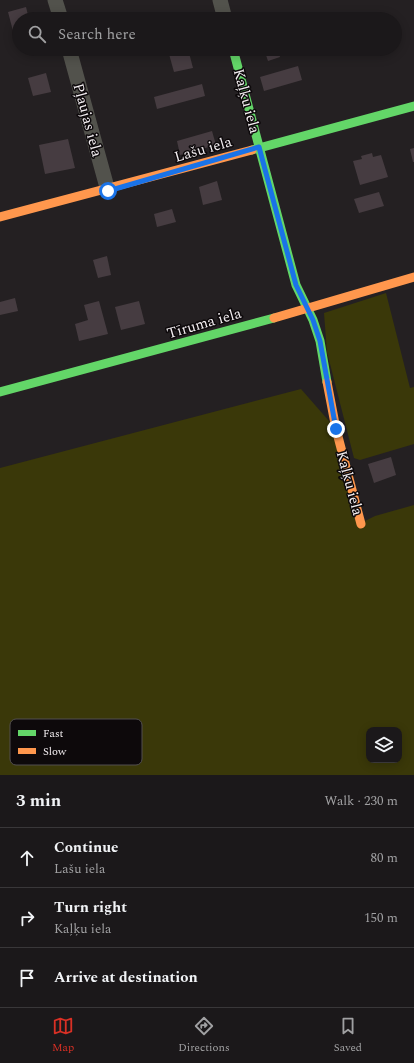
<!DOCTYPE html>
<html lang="en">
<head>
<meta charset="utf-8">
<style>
  body { margin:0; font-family:Spectral,serif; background:#282527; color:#f1f3f6 }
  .controls { position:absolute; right:12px; bottom:12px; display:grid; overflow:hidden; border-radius:8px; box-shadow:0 2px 10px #0003 }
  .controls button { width:36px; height:36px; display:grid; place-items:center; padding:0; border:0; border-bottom:1px solid #393739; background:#1b181a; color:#f1f3f6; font:20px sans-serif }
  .stop { position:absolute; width:12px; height:12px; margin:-9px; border:3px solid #1a73e8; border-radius:50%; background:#fff }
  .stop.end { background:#1a73e8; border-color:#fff; box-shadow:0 1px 4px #0008 }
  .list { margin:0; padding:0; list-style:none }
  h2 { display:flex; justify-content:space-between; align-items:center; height:52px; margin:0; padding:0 16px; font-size:17px }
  h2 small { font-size:13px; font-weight:400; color:#a0a0a2 }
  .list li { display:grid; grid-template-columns:26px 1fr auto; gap:12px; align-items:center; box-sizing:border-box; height:60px; padding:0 16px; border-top:1px solid #393739 }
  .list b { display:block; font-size:15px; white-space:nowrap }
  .list p { margin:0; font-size:13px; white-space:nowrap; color:#a0a0a2 }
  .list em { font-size:13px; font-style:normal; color:#a0a0a2 }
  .icon { flex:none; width:22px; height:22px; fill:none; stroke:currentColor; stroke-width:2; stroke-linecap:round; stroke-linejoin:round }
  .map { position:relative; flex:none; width:414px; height:775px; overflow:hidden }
  .search { position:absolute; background:#1b181a; box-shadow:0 2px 10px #0003; left:12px; right:12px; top:12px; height:44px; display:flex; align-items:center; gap:10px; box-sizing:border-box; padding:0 14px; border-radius:22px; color:#a0a0a2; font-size:15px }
  .sheet { height:232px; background:#1b181a }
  nav { display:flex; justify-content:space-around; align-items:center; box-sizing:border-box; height:56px; border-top:1px solid #393739; background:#1b181a; font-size:11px; color:#a0a0a2 }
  nav a { display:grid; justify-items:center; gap:2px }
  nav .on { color:#d93025 }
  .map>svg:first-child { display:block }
</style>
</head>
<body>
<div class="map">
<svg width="414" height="775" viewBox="0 0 414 775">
  <rect width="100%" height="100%" fill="#242022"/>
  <g fill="#3a3809" fill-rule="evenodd">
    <polygon points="386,293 410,388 414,387 414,444 360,460 354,458 327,352 324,313"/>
    <path d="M 301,389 L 336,429 L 361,523 L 375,516 L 414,505 L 414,775 L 0,775 L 0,468 ZM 369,730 L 399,730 L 399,760 L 369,760 Z"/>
  </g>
  <g fill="#463c41">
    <polygon points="26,7 29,19 19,19 19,29 13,31 8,12"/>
    <polygon points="188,49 193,68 174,72 169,54"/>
    <polygon points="264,49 278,49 280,57 268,61"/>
    <polygon points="298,66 302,80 264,91 260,77"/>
    <polygon points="46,73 51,92 33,96 28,78"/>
    <polygon points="202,84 205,96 157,109 154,97"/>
    <polygon points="212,131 216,145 180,155 177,141"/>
    <polygon points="68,139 75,168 45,174 39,145"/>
    <polygon points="414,148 414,162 413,162 410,149"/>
    <polygon points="372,153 373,157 381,155 388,177 360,185 353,161 362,159 361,156"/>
    <polygon points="217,181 222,200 203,205 199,187"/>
    <polygon points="379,192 384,206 359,213 354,199"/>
    <polygon points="172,209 176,222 157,227 154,214"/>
    <polygon points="107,256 111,275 98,278 93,260"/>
    <polygon points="15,298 18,311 0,315 0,302"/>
    <polygon points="99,301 108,334 79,341 75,324 88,320 84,305"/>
    <polygon points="139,301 145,324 121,330 115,307"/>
    <polygon points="391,457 396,475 374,483 368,464"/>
  </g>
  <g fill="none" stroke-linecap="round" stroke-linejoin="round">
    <g stroke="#52524c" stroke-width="15">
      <polyline points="55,0 61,19"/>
      <polyline points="220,0 225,19"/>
      <polyline points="69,49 108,191"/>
    </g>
    <g stroke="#63d668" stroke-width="9">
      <polyline points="233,49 296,285 313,320 320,341 327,382"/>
      <polyline points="252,150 414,106"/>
      <polyline points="0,392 274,318"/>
    </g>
    <g stroke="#ff974d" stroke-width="9">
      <polyline points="0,217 252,150"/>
      <polyline points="274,318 414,277"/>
      <polyline points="327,382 336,429 361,524"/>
    </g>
  </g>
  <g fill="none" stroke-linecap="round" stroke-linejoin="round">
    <polyline stroke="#1a73e8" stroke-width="5" points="108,191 259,147 296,285 313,320 320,341 336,429"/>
  </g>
  <g text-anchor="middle" stroke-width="3" stroke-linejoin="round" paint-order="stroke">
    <g font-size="15" fill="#f3eef1" stroke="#0d090b">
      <text transform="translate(247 101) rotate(75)" y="5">Kaļķu iela</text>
      <text transform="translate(88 120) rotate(75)" y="5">Pļaujas iela</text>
      <text transform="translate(203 149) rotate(-16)" y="5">Lašu iela</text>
      <text transform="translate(204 323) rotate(-16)" y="5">Tīruma iela</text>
      <text transform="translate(350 483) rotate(75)" y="5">Kaļķu iela</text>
    </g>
  </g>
  <rect x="10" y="719" width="132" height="46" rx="6" fill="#0d090b" stroke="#524e50" stroke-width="1"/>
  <rect x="18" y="730" width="18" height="6" fill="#63d668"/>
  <rect x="18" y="748" width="18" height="6" fill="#ff974d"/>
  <g font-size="11" fill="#f3eef1">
    <text x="43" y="737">Fast</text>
    <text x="43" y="755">Slow</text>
  </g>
</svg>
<div class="controls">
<button><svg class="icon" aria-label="layers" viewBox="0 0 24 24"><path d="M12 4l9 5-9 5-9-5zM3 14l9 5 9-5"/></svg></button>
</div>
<div class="stop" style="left:108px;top:191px"></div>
<div class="stop end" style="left:336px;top:429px"></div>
<div class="search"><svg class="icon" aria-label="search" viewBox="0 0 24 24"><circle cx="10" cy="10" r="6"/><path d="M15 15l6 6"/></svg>Search here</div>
</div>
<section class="sheet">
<h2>3 min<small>Walk · 230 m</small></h2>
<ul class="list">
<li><svg class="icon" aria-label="ahead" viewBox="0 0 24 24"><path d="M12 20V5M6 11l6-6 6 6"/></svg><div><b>Continue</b><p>Lašu iela</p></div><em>80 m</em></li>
<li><svg class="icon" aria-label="right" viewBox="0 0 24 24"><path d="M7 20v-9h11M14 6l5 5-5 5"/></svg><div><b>Turn right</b><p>Kaļķu iela</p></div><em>150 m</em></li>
<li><svg class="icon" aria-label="arrive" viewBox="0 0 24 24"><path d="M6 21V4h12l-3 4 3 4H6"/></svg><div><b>Arrive at destination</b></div></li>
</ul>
</section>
<nav>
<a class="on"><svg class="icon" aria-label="map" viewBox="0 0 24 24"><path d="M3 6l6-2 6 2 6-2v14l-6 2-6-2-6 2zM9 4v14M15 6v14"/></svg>Map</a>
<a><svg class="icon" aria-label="directions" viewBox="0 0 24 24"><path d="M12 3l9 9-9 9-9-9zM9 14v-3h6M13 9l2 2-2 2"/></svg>Directions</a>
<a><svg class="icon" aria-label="saved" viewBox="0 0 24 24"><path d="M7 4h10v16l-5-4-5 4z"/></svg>Saved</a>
</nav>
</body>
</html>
